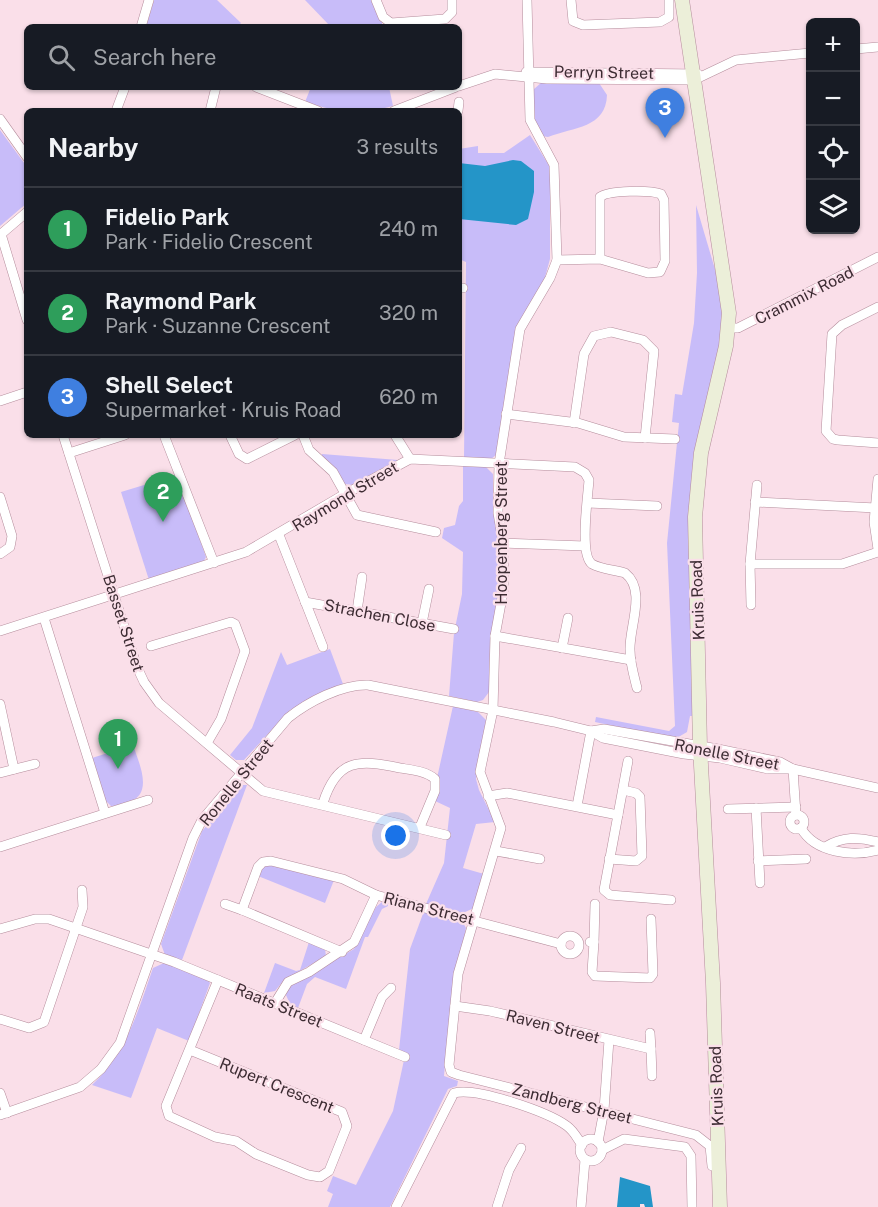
<!DOCTYPE html>
<html lang="en">
<head>
<meta charset="utf-8">
<style>
  body { margin:0; font-family:"Public Sans",sans-serif; background:#242831; color:#f1f3f6 }
  .controls { position:absolute; right:18px; top:18px; display:grid; overflow:hidden; border-radius:9px; box-shadow:0 2px 4px #0004 }
  .controls button { width:54px; height:54px; display:grid; place-items:center; padding:0; border:0; border-bottom:2px solid #363941; background:#171b24; color:#f1f3f6; font:30px sans-serif }
  .you { position:absolute; left:396px; top:836px; width:21px; height:21px; margin:-15px; border:4px solid #fff; border-radius:50%; background:#1a73e8; box-shadow:0 0 0 9px #1a73e833 }
  .badge { display:grid; place-items:center; width:39px; height:39px; border-radius:50%; background:#2563eb; color:#fff; font-size:20px; font-weight:700 }
  .pin { position:absolute; translate:-50% -50px; filter:drop-shadow(0 2px 3px #0008) }
  .pin::after { content:''; position:absolute; top:32px; width:21px; height:18px; background:inherit; clip-path:polygon(0 0,100% 0,50% 100%) }
  .list { margin:0; padding:0; list-style:none }
  h2 { display:flex; justify-content:space-between; align-items:center; height:78px; margin:0; padding:0 24px; font-size:26px }
  h2 small { font-size:20px; font-weight:400; color:#9ea1a6 }
  .list li { display:grid; grid-template-columns:39px 1fr auto; gap:18px; align-items:center; box-sizing:border-box; height:84px; padding:0 24px; border-top:2px solid #363941 }
  .list b { display:block; font-size:22px; white-space:nowrap }
  .list p { margin:0; font-size:20px; white-space:nowrap; color:#9ea1a6 }
  .list em { font-size:20px; font-style:normal; color:#9ea1a6 }
  .icon { flex:none; width:33px; height:33px; fill:none; stroke:currentColor; stroke-width:2; stroke-linecap:round; stroke-linejoin:round }
  .map { position:relative; flex:none; width:878px; height:1207px; overflow:hidden }
  .search { position:absolute; background:#171b24; box-shadow:0 2px 4px #0004; left:24px; top:24px; width:438px; height:66px; display:flex; align-items:center; gap:15px; box-sizing:border-box; padding:0 21px; border-radius:9px; color:#9ea1a6; font-size:22px }
  .panel { position:absolute; background:#171b24; box-shadow:0 2px 4px #0004; left:24px; top:108px; width:438px; height:330px; border-radius:9px }
  .map>svg:first-child { display:block }
</style>
</head>
<body>
<div class="map">
<svg width="878" height="1207" viewBox="0 0 878 1207">
  <rect width="100%" height="100%" fill="#fadfe9"/>
  <g fill="#c8bcf9">
    <polygon points="154,0 217,0 241,23 237,27 146,27"/>
    <polygon points="305,0 372,0 382,20 382,27 331,27"/>
    <path d="M 542,82 L 599,83 L 607,95 C 606,128 574,127 548,137 L 542,136 L 534,123 L 533,90 Z"/>
    <path d="M 311,87 L 389,87 L 393,106 C 364,114 334,112 305,102 Z"/>
    <polygon points="0,130 27,167 27,203 0,226"/>
    <polygon points="530,135 550,167 550,259 544,281 516,331 496,455 491,459 464,458 466,262 459,259 459,149 478,146 478,153 504,153"/>
    <polygon points="696,205 717,276 723,307 721,348 700,435 692,716 690,716 687,732 675,739 595,722 596,717 669,731 675,726 667,543 679,423 672,422 675,394 682,395 694,323 697,273"/>
    <polygon points="322,454 398,460 351,485 345,484 321,458"/>
    <polygon points="463,466 486,467 493,474 493,509 499,541 500,598 490,640 489,692 483,700 477,702 449,696 454,633 462,594 463,552 442,538 444,528 455,525 459,506 463,501"/>
    <polygon points="177,475 206,557 204,561 149,580 121,492"/>
    <polygon points="330,649 343,684 290,710 244,760 236,760 230,755 252,728 281,652 287,665"/>
    <polygon points="453,706 478,712 486,720 476,779 479,790 495,822 476,824 463,868 484,874 474,908 463,913 426,904 444,863 450,808 435,801 437,778"/>
    <path d="M 133,745 C 139,763 154,794 129,802 C 123,804 117,806 111,806 L 105,800 L 92,758 Z"/>
    <polygon points="242,785 247,785 182,960 165,955 161,944 202,831"/>
    <polygon points="269,864 334,880 325,903 258,876 263,867"/>
    <polygon points="382,902 388,902 388,906 382,909 368,937 365,937 346,989 315,977 307,984 298,1008 290,1004 286,995 288,987 354,949 376,907"/>
    <polygon points="424,911 462,921 466,928 450,1011 444,1076 458,1081 457,1086 448,1089 390,1207 328,1207 333,1194 327,1191 333,1176 356,1185 393,1111 404,1060 408,1054 399,1050 410,949"/>
    <polygon points="309,942 325,949 326,956 284,980 275,991 264,993 275,963 296,971 300,970"/>
    <path d="M 164,963 L 207,979 L 210,983 L 189,1041 L 157,1028 L 131,1098 L 92,1085 C 127,1052 138,1011 153,968 Z"/>
  </g>
  <g fill="#2495c8">
    <polygon points="513,160 521,161 534,171 534,192 528,219 516,225 459,219 459,163 485,166"/>
    <polygon points="620,1177 650,1186 653,1207 645,1207 644,1204 640,1204 640,1207 617,1207"/>
  </g>
  <g fill="none" stroke-linecap="round" stroke-linejoin="round">
    <defs>
      <g id="street">
        <polyline points="376,0 383,17 391,23 445,19 452,12 452,0"/>
        <polyline points="527,0 530,120 554,165 557,260 550,278 520,329 499,464 498,513 503,543 504,587 495,636 493,710 480,772 501,828 458,974 449,1065 451,1072 459,1075 696,1135 710,1146 712,1166"/>
        <polyline points="571,0 573,21 583,25 660,22 669,17 669,0"/>
        <polyline points="141,27 149,0"/>
        <polyline points="856,49 878,47"/>
        <polyline points="526,72 698,74"/>
        <polyline points="459,86 495,74 547,79 694,80 736,60 810,53"/>
        <polyline points="256,87 318,111"/>
        <polyline points="116,111 125,87"/>
        <polyline points="210,111 216,87"/>
        <polyline points="394,111 456,87"/>
        <polyline points="458,111 459,102"/>
        <polyline points="0,119 27,157"/>
        <polyline points="1,234 27,320"/>
        <polyline points="0,235 27,212"/>
        <path d="M 557,260 L 600,259 L 648,273 L 660,272 L 665,261 L 664,200 L 661,194 C 650,190 609,190 600,197 L 600,259"/>
        <polyline points="459,288 463,288"/>
        <polyline points="878,307 842,325 832,334 826,431 833,439 838,440 878,443"/>
        <polyline points="729,328 738,328 878,257"/>
        <polyline points="0,401 27,392"/>
        <polyline points="506,414 578,423 624,437 675,439"/>
        <polyline points="574,423 584,354 594,336 611,332 643,340 654,351 645,438"/>
        <polyline points="63,435 137,667 144,682 159,703 263,791 446,835"/>
        <polyline points="164,435 214,563"/>
        <polyline points="230,435 239,454 247,459 295,435"/>
        <polyline points="303,435 309,450 333,472 357,515 436,532"/>
        <polyline points="395,435 410,459"/>
        <polyline points="69,453 125,435"/>
        <polyline points="878,479 874,522 878,549"/>
        <polyline points="0,497 12,536 10,547 0,554"/>
        <polyline points="755,502 876,508"/>
        <polyline points="588,503 657,506"/>
        <polyline points="279,535 323,647"/>
        <polyline points="503,543 585,546"/>
        <polyline points="750,564 842,564 878,552"/>
        <polyline points="305,602 454,629"/>
        <polyline points="751,605 750,564 757,485"/>
        <polyline points="357,611 362,577"/>
        <polyline points="44,618 105,813"/>
        <polyline points="422,623 429,589"/>
        <path d="M 0,631 L 246,552 L 345,494 L 410,459 L 575,467 L 585,473 L 589,480 C 588,496 579,555 592,564 C 600,569 615,570 625,573 C 647,590 629,627 630,650 C 630,663 634,676 637,688"/>
        <polyline points="495,636 631,660"/>
        <polyline points="151,646 231,622 235,624 245,651 221,719 207,743"/>
        <polyline points="562,648 568,618"/>
        <polyline points="0,704 14,769"/>
        <polyline points="591,731 604,729 718,749 780,762 791,768"/>
        <polyline points="628,761 604,890 610,895 671,900"/>
        <polyline points="793,769 796,815"/>
        <polyline points="0,773 35,764"/>
        <polyline points="488,796 507,793 618,815"/>
        <path d="M 323,803 C 337,759 358,759 400,768 C 412,770 426,771 435,779 L 435,791 L 420,827"/>
        <polyline points="577,806 591,731"/>
        <polyline points="756,808 760,883"/>
        <polyline points="728,809 796,807"/>
        <circle cx="797" cy="822" r="7"/>
        <path d="M 801,828 C 815,853 853,857 878,850"/>
        <polyline points="0,847 148,800"/>
        <path d="M 825,847 C 843,836 858,837 878,842"/>
        <polyline points="496,851 540,859"/>
        <polyline points="609,859 636,861 642,856 640,797 636,793 623,790"/>
        <polyline points="758,861 806,859"/>
        <polyline points="225,904 242,910"/>
        <polyline points="0,929 35,919 49,919 174,962 405,1057"/>
        <circle cx="570" cy="945" r="9"/>
        <polyline points="590,942 594,942 595,904"/>
        <polyline points="594,942 592,972 595,976 650,978 653,974 651,919"/>
        <polyline points="342,952 242,910 258,867 263,862 271,861 343,879 376,895"/>
        <polyline points="275,1003 288,982 309,972 354,942 376,895 561,944"/>
        <polyline points="455,1006 490,1011 651,1049 652,1076"/>
        <polyline points="0,1019 29,1028 44,1022 83,907 82,890"/>
        <polyline points="650,1033 651,1049"/>
        <polyline points="364,1040 382,997 391,988"/>
        <polyline points="190,1050 342,1112 347,1126 329,1171 320,1177 308,1175 256,1154 236,1141 215,1137 169,1116 166,1106 218,980"/>
        <polyline points="0,1093 7,1113"/>
        <path d="M 0,1115 L 80,1087 L 101,1069 L 120,1043 L 193,838 L 202,820 L 288,718 C 308,702 342,684 368,685 L 554,722 L 591,731 L 603,738 L 684,754 L 720,758 L 768,769 L 793,769 L 878,788"/>
        <circle cx="591" cy="1150" r="11"/>
        <polyline points="598,1142 604,1110 609,1040"/>
        <polyline points="602,1150 624,1139 685,1147 691,1156 692,1207"/>
        <path d="M 396,1207 L 454,1093 C 477,1087 548,1112 567,1126 C 574,1131 577,1138 582,1145"/>
        <polyline points="497,1207 509,1170 521,1148"/>
        <polyline points="581,1207 585,1160"/>
      </g>
      <polyline id="secondary" points="682,0 729,313 726,346 701,453 695,517 700,747 713,983 720,1207"/>
    </defs>
    <use href="#street" stroke="#b58d9c" stroke-width="10"/>
    <use href="#secondary" stroke="#b58d9c" stroke-width="15"/>
    <use href="#street" stroke="#fff" stroke-width="9"/>
    <use href="#secondary" stroke="#ecefd9" stroke-width="14"/>
  </g>
  <g text-anchor="middle" stroke-width="4.5" stroke-linejoin="round" paint-order="stroke">
    <g font-size="16" fill="#3d2c33" stroke="#fadfe9">
      <text transform="translate(604 72) rotate(1)" y="6">Perryn Street</text>
      <text transform="translate(804 295) rotate(-27)" y="6">Crammix Road</text>
      <text transform="translate(345 496) rotate(-31)" y="6">Raymond Street</text>
      <text transform="translate(501 533) rotate(-90)" y="6">Hoopenberg Street</text>
      <text transform="translate(697 600) rotate(-92)" y="6">Kruis Road</text>
      <text transform="translate(380 615) rotate(11)" y="6">Strachen Close</text>
      <text transform="translate(124 623) rotate(72)" y="6">Basset Street</text>
      <text transform="translate(727 754) rotate(11)" y="6">Ronelle Street</text>
      <text transform="translate(236 782) rotate(-51)" y="6">Ronelle Street</text>
      <text transform="translate(429 908) rotate(14)" y="6">Riana Street</text>
      <text transform="translate(279 1005) rotate(22)" y="6">Raats Street</text>
      <text transform="translate(553 1026) rotate(14)" y="6">Raven Street</text>
      <text transform="translate(277 1085) rotate(22)" y="6">Rupert Crescent</text>
      <text transform="translate(716 1086) rotate(-92)" y="6">Kruis Road</text>
      <text transform="translate(572 1103) rotate(14)" y="6">Zandberg Street</text>
    </g>
  </g>
</svg>
<div class="controls">
<button>+</button>
<button>−</button>
<button><svg class="icon" aria-label="locate" viewBox="0 0 24 24"><circle cx="12" cy="12" r="6"/><path d="M12 2v4M12 18v4M2 12h4M18 12h4"/></svg></button>
<button><svg class="icon" aria-label="layers" viewBox="0 0 24 24"><path d="M12 4l9 5-9 5-9-5zM3 14l9 5 9-5"/></svg></button>
</div>
<div class="you"></div>
<div class="pin badge" style="left:118px;top:769px;background:#2e9e5b">1</div>
<div class="pin badge" style="left:163px;top:522px;background:#2e9e5b">2</div>
<div class="pin badge" style="left:665px;top:138px;background:#3f7fe0">3</div>
<div class="search"><svg class="icon" aria-label="search" viewBox="0 0 24 24"><circle cx="10" cy="10" r="6"/><path d="M15 15l6 6"/></svg>Search here</div>
<section class="panel">
<h2>Nearby<small>3 results</small></h2>
<ul class="list">
<li><span class="badge" style="background:#2e9e5b">1</span><div><b>Fidelio Park</b><p>Park · Fidelio Crescent</p></div><em>240 m</em></li>
<li><span class="badge" style="background:#2e9e5b">2</span><div><b>Raymond Park</b><p>Park · Suzanne Crescent</p></div><em>320 m</em></li>
<li><span class="badge" style="background:#3f7fe0">3</span><div><b>Shell Select</b><p>Supermarket · Kruis Road</p></div><em>620 m</em></li>
</ul>
</section>
</div>
</body>
</html>
